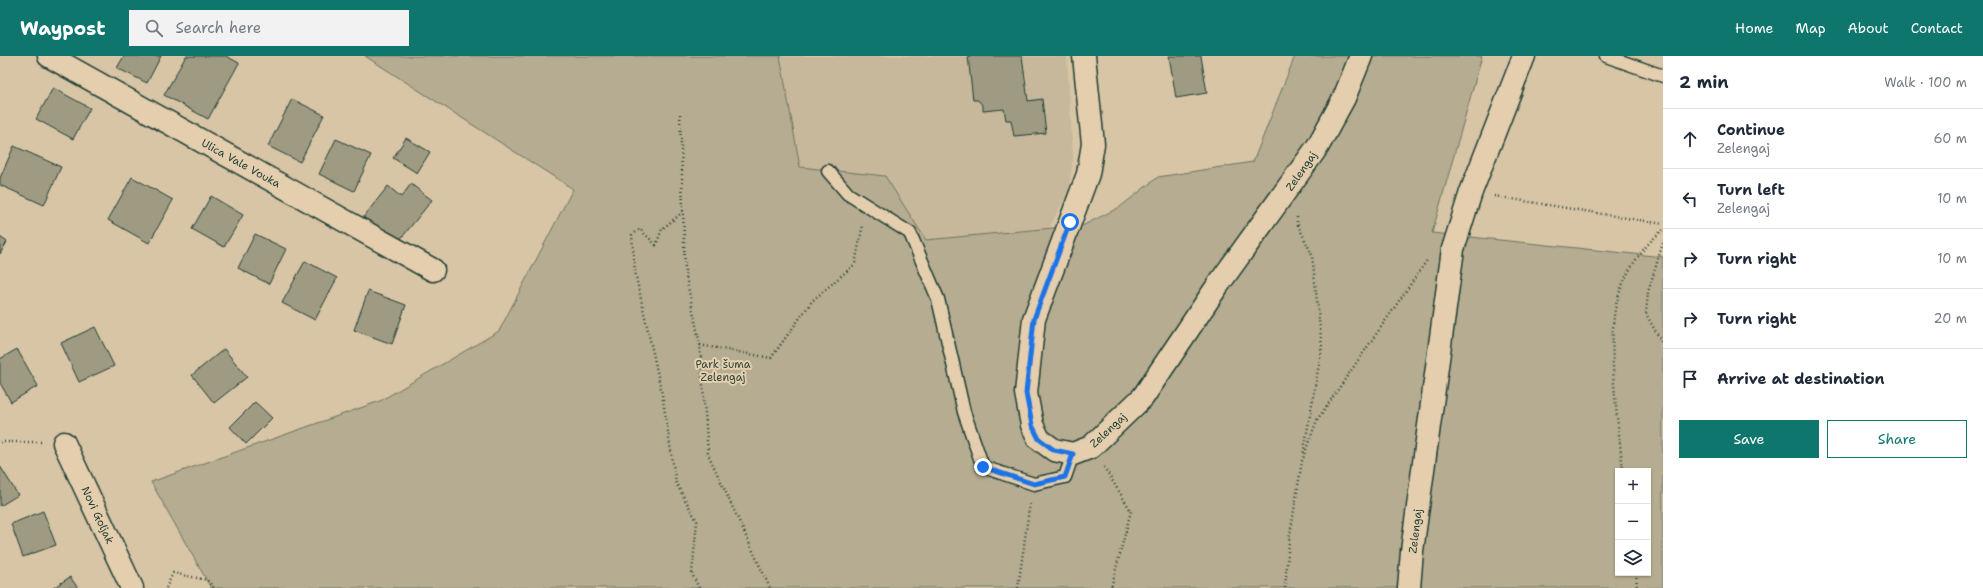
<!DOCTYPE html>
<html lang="en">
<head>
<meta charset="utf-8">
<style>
  body { margin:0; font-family:"Shantell Sans",sans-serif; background:#f2f2f3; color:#1f2937 }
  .controls { position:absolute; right:12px; bottom:12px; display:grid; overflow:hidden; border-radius:0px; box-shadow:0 1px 3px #0004 }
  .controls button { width:36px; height:36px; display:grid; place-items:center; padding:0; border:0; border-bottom:1px solid #e0e1e3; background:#fff; color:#1f2937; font:20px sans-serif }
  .stop { position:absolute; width:12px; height:12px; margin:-9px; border:3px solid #1a73e8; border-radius:50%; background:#fff }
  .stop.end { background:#1a73e8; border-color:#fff; box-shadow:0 1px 4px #0008 }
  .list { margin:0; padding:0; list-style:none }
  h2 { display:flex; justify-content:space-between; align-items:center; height:52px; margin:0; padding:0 16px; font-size:17px }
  h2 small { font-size:13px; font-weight:400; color:#747a83 }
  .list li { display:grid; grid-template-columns:26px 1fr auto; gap:12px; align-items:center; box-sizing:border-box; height:60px; padding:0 16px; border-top:1px solid #e0e1e3 }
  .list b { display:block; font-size:15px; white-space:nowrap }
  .list p { margin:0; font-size:13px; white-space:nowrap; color:#747a83 }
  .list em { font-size:13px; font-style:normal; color:#747a83 }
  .actions { display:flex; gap:8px; padding:12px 16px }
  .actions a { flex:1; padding:9px 0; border:1px solid #0f766e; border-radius:0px; text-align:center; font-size:14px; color:#0f766e }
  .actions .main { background:#0f766e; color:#fff }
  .icon { flex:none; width:22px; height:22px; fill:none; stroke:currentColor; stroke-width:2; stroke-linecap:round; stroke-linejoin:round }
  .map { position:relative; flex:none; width:1663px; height:532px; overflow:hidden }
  header { display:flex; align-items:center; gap:24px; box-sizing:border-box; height:56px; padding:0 20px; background:#0f766e; color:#fff }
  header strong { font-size:19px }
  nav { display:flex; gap:22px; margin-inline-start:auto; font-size:14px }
  .search { width:280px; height:36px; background:#f2f2f3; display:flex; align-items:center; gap:10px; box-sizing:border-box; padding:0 14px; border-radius:0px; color:#747a83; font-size:15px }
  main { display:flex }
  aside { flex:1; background:#fff }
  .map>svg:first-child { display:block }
</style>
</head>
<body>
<header>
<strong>Waypost</strong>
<div class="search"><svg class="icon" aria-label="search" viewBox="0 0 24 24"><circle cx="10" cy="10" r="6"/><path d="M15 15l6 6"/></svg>Search here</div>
<nav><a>Home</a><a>Map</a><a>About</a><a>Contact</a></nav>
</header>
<main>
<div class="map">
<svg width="1663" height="532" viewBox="0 0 1663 532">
  <rect width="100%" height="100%" fill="#d8c5a6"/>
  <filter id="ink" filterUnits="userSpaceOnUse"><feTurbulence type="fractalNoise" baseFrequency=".025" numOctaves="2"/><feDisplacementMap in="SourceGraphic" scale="8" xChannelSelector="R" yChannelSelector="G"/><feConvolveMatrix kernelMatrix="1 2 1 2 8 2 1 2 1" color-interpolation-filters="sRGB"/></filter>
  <g filter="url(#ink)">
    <polygon fill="#c7b89b" points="780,0 1067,0 1073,101 1069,134 1049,172 926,184 885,120 800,111"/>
    <path fill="#b6ac91" stroke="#6a7462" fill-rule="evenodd" d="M 365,0 L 780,0 L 800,111 L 885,120 L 926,184 L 1084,169 L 1120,151 L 1158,121 L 1253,106 L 1295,0 L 1482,0 L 1432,177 L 1663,201 L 1663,532 L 211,532 L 151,426 L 380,345 L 499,275 L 573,133 ZM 1618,415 L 1648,415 L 1648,517 L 1618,517 Z"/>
    <g fill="#9f9b82" stroke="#1f3d34">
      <polygon points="124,0 161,0 147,27 117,12"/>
      <polygon points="186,0 226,0 239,7 208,63 164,39"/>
      <polygon points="968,0 1022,0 1028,45 1042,43 1046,77 1014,80 1011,64 1006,64 1004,53 983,55 983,50 978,44 973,44"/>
      <polygon points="1169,0 1201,0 1207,37 1176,42"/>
      <polygon points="53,32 90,52 73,83 36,63"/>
      <polygon points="292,43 324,59 300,106 268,90"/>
      <polygon points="406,82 430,96 417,117 393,102"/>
      <polygon points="336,83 371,99 354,135 319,118"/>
      <polygon points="14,90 61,111 44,149 0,129 0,122"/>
      <polygon points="132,121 173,144 149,187 108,164"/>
      <polygon points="411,128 432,144 395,190 362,163 388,130 401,141"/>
      <polygon points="211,140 243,159 224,191 192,173"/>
      <polygon points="255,178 286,193 269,228 238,212"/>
      <polygon points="0,181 7,186 0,198"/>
      <polygon points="305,205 337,222 315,264 282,247"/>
      <polygon points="368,235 406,249 392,288 354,274"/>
      <polygon points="95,271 114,310 79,326 61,287"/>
      <polygon points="17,293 38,330 11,346 0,327 0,303"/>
      <polygon points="224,293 247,321 214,347 192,319"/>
      <polygon points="255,346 272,362 246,388 230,371"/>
      <polygon points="0,410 18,439 0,450"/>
      <polygon points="43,455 56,489 23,501 11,468"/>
      <polygon points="70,521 78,532 53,532"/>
    </g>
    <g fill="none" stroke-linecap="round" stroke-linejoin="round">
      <defs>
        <g id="service">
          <polyline points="1606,0 1663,20"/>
          <polyline points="828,115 848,138 910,177 938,243 964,356 983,411 1034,428 1065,421 1073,398"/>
        </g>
        <g id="minor">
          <polyline points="49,0 433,214"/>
          <polyline points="64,387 132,532"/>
        </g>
        <g id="tertiary">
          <polyline points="1084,0 1093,88 1088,118 1034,263 1026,337 1032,369 1039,383 1054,394 1073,398 1091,391 1143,341 1218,229 1318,90 1344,42 1361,0"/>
          <polyline points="1409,532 1412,495 1453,193 1471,136 1524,0"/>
        </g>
      </defs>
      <use href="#service" stroke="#1f3d34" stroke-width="15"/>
      <use href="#minor" stroke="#1f3d34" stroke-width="25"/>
      <use href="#tertiary" stroke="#1f3d34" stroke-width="25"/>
      <g stroke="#1f3d34" stroke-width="2.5" stroke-dasharray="1 3" stroke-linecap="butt">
        <polyline points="680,58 685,216 700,289 708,398 770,532"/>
        <polyline points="1494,140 1663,168"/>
        <polyline points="683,156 662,173 656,189 640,173 632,179 635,216 662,338 676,427 697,465 692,518 699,532"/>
        <polyline points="1297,161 1297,167 1312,199 1322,291 1303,399"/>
        <polyline points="1663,187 1648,236 1646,258 1663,289"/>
        <polyline points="700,289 771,302 812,245 855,208 863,168"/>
        <polyline points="0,386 41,386"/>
        <polyline points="1104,411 1131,455 1111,532"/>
        <path d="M 1623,415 C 1618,366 1609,308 1614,260 C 1618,227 1638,194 1663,174"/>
        <polyline points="1636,517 1637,532"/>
        <polyline points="166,532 173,517 207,524 214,532"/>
        <polyline points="1018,532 1030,446"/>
        <polyline points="1285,532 1289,485 1302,405 1317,364 1428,203"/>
      </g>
      <use href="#service" stroke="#e4cead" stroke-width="12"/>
      <use href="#minor" stroke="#e4cead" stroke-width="22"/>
      <use href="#tertiary" stroke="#e4cead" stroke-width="22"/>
    </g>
  </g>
  <g fill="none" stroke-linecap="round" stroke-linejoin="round" filter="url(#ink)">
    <polyline stroke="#1a73e8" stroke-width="5" points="983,411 1034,428 1065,421 1073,398 1054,394 1039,383 1032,369 1026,337 1034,263 1070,166"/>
  </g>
  <g text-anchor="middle" stroke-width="4" stroke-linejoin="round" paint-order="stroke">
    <g font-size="11" fill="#1f3d34" stroke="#e4cead">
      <text transform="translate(241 107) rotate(29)" y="4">Ulica Vale Vouka</text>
      <text transform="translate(1301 115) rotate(-55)" y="4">Zelengaj</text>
      <text transform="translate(1108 374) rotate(-43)" y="4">Zelengaj</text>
      <text transform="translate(98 459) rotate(65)" y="4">Novi Goljak</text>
      <text transform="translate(1415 475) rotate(-83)" y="4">Zelengaj</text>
    </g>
    <g font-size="11" fill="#2e483d" stroke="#e4cead">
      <text x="723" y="312">Park šuma<tspan x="723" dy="13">Zelengaj</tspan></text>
    </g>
  </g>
</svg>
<div class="controls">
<button>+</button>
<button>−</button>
<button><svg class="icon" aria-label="layers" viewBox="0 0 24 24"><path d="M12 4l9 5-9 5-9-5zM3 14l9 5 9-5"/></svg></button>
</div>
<div class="stop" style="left:1070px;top:166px"></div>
<div class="stop end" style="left:983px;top:411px"></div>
</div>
<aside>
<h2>2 min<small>Walk · 100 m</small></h2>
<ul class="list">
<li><svg class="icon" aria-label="ahead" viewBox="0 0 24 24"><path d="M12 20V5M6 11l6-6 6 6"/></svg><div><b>Continue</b><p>Zelengaj</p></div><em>60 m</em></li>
<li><svg class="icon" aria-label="left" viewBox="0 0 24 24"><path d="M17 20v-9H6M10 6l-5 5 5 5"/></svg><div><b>Turn left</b><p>Zelengaj</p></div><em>10 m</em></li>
<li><svg class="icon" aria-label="right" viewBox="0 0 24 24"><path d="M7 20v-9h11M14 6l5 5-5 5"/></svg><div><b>Turn right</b></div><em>10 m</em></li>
<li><svg class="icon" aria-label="right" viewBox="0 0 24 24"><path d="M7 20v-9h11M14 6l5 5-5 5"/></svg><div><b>Turn right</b></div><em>20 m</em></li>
<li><svg class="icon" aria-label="arrive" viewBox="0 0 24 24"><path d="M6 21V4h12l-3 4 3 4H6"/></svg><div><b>Arrive at destination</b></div></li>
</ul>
<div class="actions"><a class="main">Save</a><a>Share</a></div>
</aside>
</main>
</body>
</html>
